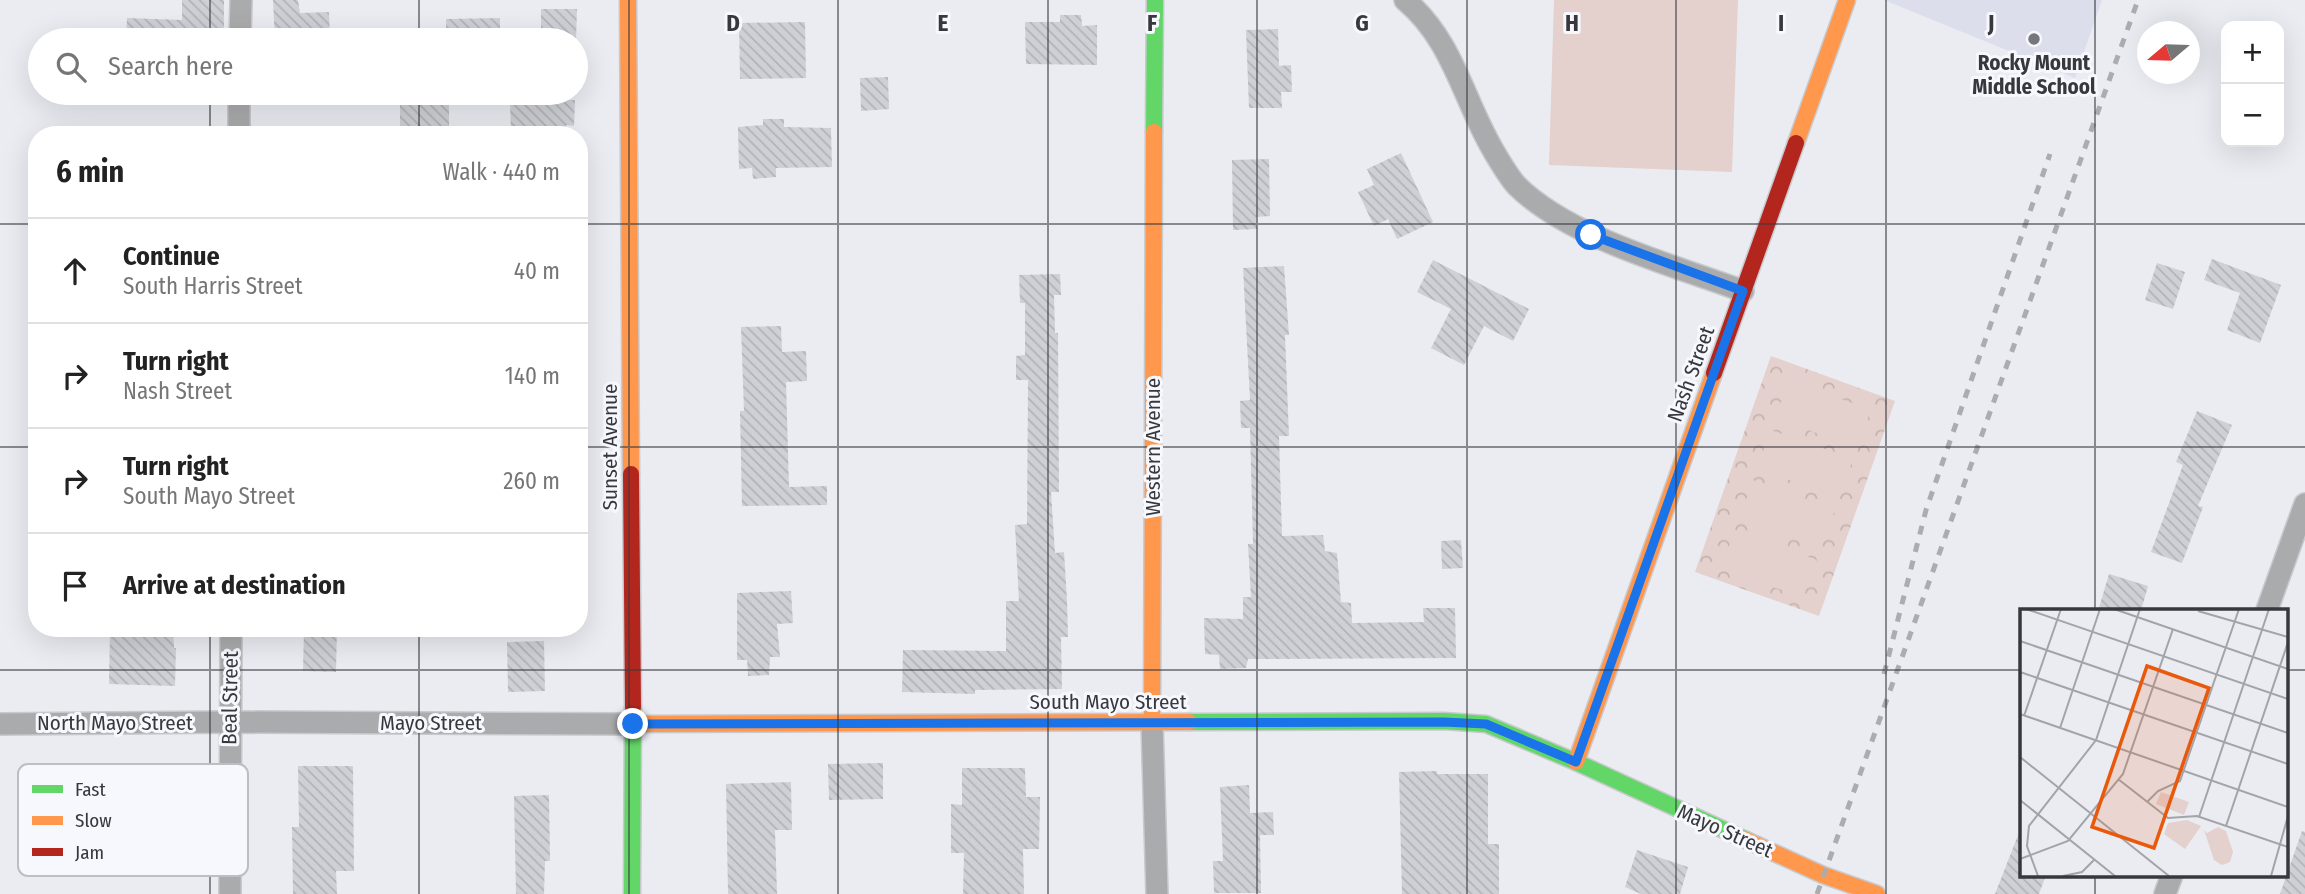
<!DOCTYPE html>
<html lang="en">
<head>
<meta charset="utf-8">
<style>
  body { margin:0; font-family:"Fira Sans Condensed",sans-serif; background:#f6f6f6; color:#222 }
  .controls { position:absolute; right:21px; top:21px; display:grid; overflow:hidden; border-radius:14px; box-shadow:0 7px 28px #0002 }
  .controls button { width:63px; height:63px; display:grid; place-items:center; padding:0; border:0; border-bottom:2px solid #e0e0e0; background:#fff; color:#222; font:35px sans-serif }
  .compass { position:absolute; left:2137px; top:21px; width:63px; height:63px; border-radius:50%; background:#fff; box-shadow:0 7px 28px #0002; rotate:251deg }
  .stop { position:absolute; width:21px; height:21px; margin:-16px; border:5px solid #1a73e8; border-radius:50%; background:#fff }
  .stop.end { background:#1a73e8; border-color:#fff; box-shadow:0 2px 7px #0008 }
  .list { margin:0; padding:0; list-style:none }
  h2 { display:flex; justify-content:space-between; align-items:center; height:91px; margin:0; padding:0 28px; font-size:30px }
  h2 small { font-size:23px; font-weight:400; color:#767676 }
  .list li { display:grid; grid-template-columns:46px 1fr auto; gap:21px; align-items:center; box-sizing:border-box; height:105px; padding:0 28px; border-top:2px solid #e0e0e0 }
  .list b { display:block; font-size:26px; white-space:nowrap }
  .list p { margin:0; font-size:23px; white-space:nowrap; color:#767676 }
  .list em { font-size:23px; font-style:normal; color:#767676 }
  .icon { flex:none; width:38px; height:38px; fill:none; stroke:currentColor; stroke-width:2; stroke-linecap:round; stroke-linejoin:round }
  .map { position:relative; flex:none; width:2305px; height:894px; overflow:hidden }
  .search { position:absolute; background:#fff; box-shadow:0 7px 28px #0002; left:28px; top:28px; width:560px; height:77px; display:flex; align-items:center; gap:18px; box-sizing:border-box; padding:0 24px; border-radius:38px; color:#767676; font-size:26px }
  .panel { position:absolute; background:#fff; box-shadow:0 7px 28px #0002; left:28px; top:126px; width:560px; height:511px; border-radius:28px }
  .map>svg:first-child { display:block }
</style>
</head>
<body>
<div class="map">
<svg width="2305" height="894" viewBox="0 0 2305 894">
  <defs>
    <pattern id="park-crowns" width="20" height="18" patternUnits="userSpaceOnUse" patternTransform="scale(1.75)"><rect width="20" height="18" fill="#e4d0cc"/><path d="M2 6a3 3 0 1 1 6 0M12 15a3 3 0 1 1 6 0" fill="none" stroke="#c4b3b0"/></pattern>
    <pattern id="building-back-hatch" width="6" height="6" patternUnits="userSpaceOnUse" patternTransform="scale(1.75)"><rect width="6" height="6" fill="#cfd0d5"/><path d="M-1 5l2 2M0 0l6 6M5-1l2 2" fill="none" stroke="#b2b3b8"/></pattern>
  </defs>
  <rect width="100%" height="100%" fill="#ebecf2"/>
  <polygon fill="#dcdeeb" points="1884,0 2102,0 2075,78"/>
  <polygon fill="url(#park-crowns)" points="1771,356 1895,401 1819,616 1695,572"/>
  <g fill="#e4d0cc">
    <polygon points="1554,0 1738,0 1732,172 1549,165"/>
    <polygon points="1789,380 1871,410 1857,448 1775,418"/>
    <polygon points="1771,430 1853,459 1839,498 1757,468"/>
    <polygon points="1753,480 1835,510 1821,549 1739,519"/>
    <polygon points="1735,530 1817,560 1803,598 1721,568"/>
  </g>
  <g fill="url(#building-back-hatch)">
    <polygon points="182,0 224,0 224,33 208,34 207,40 126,40 127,18 182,20"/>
    <polygon points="273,0 298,0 300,13 329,12 330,40 275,40"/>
    <polygon points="541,9 577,9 576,40 541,40"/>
    <polygon points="1060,15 1081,15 1082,26 1097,25 1097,65 1026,64 1025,22 1060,22"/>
    <polygon points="500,18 500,40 446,40 446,19"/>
    <polygon points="805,22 806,78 740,79 739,23"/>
    <polygon points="1278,29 1279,66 1291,65 1292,92 1281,92 1282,108 1249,108 1246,30"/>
    <polygon points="888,77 889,109 861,111 860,78"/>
    <rect x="400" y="99" width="49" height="36"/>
    <polygon points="575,100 574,126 566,125 566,135 511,135 510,101"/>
    <polygon points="763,119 784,119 784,127 831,128 832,167 776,168 776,177 753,179 752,168 739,169 738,127 763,125"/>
    <polygon points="1401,153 1433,222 1397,239 1388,219 1374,226 1358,192 1374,185 1367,169"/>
    <polygon points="1269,159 1270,216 1256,217 1257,229 1233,230 1232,160"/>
    <polygon points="2212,259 2281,285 2260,343 2227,330 2240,293 2204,280"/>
    <polygon points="1433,260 1529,309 1513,341 1484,326 1464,365 1431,348 1451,309 1417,292"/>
    <polygon points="2157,263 2185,272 2173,309 2145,300"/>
    <polygon points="1284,266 1289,335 1285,335 1289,436 1279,436 1282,536 1323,535 1325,551 1337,553 1341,602 1351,603 1352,623 1424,622 1423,608 1455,608 1456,658 1248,659 1246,668 1220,669 1219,655 1205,654 1204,618 1243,619 1243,597 1251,597 1248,544 1253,544 1250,428 1241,428 1240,401 1250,400 1243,268"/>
    <polygon points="1060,274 1061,295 1054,295 1055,333 1058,333 1059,492 1051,492 1055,553 1064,552 1067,600 1068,637 1061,637 1062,689 975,690 975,694 902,692 903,650 1006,651 1006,601 1019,601 1015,525 1027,524 1028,380 1016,380 1016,356 1025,355 1025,303 1020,303 1019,275"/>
    <polygon points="781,326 782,352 806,351 807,381 786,382 789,487 827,486 827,505 742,506 740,411 744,411 741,327"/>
    <polygon points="2197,411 2232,425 2198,506 2203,507 2182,563 2151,552 2183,465 2176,462"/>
    <polygon points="1461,540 1463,568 1442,569 1441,541"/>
    <polygon points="2109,574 2148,586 2141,611 2098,611"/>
    <polygon points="791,591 793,623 777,624 780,657 770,657 769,675 748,676 747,660 737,660 737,593"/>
    <polygon points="110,628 173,628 174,648 176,648 175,686 109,684"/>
    <polygon points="304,628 337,628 336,672 303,671"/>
    <polygon points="544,641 545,691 508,692 507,642"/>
    <polygon points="883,763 883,799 829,800 828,764"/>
    <polygon points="298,766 353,766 354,871 336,871 337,894 293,894 292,827 299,827"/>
    <polygon points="962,768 1025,768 1026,797 1040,797 1039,849 1023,849 1024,894 963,894 964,853 951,853 951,804 962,805"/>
    <polygon points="1437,771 1437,774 1488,774 1488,844 1499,844 1499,894 1402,894 1399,772"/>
    <polygon points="791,782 792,830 775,830 777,894 728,894 726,784"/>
    <polygon points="1249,785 1250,813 1273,812 1274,835 1260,835 1261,893 1214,893 1213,861 1223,861 1220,787"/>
    <polygon points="549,795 550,861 545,861 544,894 516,894 514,796"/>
    <polygon points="2020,830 2021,830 2021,875 2046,875 2039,894 1995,894"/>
    <polygon points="2302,831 2305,832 2305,894 2280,894"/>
    <polygon points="1637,850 1688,867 1680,894 1641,894 1625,887"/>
  </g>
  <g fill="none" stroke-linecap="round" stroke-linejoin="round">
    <defs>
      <g id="street">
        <path d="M 1405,0 C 1453,40 1463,99 1493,150 C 1500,162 1508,176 1517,186 C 1570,238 1673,265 1743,291"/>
        <polyline points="240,40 241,0"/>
        <polyline points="239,135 239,93"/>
        <polyline points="2267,610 2305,504"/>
        <polyline points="1152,722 1157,894"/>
        <polyline points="0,724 229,722 633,724"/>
        <polyline points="230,894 231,628"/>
        <polyline points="2165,894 2172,875"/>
      </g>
      <g id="fast">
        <polyline points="1154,132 1155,0"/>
        <polyline points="1189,722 1444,721 1486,724 1576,762 1746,840"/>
        <polyline points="632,894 633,707"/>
      </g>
      <g id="slow">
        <polyline points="628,0 631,474"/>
        <polyline points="1796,143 1847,0"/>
        <polyline points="1152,722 1154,132"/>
        <polyline points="633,724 1189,722"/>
        <polyline points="1576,762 1714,373"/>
        <polyline points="1746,840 1823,875 1877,894"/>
      </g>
      <g id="jam">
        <polyline points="1714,373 1796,143"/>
        <polyline points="631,474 633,707"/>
      </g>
    </defs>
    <use href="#street" stroke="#c8c9cd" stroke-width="24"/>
    <use href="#fast" stroke="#c8c9cd" stroke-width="19"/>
    <use href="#slow" stroke="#c8c9cd" stroke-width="19"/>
    <use href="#jam" stroke="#c8c9cd" stroke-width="19"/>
    <use href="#street" stroke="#aaabac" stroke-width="21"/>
    <use href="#fast" stroke="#63d668" stroke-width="16"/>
    <use href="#slow" stroke="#ff974d" stroke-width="16"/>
    <use href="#jam" stroke="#b3261e" stroke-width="16"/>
    <g stroke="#abacb0" stroke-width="5" stroke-dasharray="9 9" stroke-linecap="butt">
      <polyline points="1884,674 1926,510 2050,154"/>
      <polyline points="1817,894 2138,0"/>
    </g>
  </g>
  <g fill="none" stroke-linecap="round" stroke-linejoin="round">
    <polyline stroke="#1a73e8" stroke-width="9" points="633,724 1444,722 1486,724 1576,762 1743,291 1591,235"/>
  </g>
  <path fill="none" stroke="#37383c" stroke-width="2" stroke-opacity="0.55" d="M 210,0 L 210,40M 419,0 L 419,40M 629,0 L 629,894M 838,0 L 838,894M 1048,0 L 1048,894M 1257,0 L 1257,894M 1467,0 L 1467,894M 1676,0 L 1676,894M 1886,0 L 1886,894M 2095,0 L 2095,610M 210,93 L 210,135M 419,93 L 419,135M 0,224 L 37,224M 579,224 L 2305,224M 0,447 L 37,447M 579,447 L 2305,447M 210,628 L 210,894M 419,628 L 419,894M 0,670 L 2022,670M 2286,670 L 2305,670M 2095,875 L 2095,894"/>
  <circle fill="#76777c" stroke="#f6f8fe" stroke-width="2.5" cx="2034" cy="39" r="7"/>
  <g text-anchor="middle" stroke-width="6" stroke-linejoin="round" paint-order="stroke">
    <g font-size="21" font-weight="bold" fill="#37383c" stroke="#f6f8fe">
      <text x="2034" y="70">Rocky Mount<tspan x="2034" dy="24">Middle School</tspan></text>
    </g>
    <g font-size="21" fill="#37383c" stroke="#f6f8fe">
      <text transform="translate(1691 374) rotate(-70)" y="7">Nash Street</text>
      <text transform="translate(610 447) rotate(-90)" y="7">Sunset Avenue</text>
      <text transform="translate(1153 447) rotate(-90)" y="7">Western Avenue</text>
      <text transform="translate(230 698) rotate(-89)" y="7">Beal Street</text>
      <text x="1108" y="709">South Mayo Street</text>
      <text x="115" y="730">North Mayo Street</text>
      <text x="431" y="730">Mayo Street</text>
      <text transform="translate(1725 831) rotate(24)" y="7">Mayo Street</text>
    </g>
  </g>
  <g transform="translate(2020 609)">
    <rect width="268" height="268" fill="#ebecf2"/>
    <path d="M 141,183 L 169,193 L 164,206 L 136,195 ZM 167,211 L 181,217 L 165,240 L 144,225 L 148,214 ZM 198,218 L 206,222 L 213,243 L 210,253 L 202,256 L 194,251 L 184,221 L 187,224 Z" fill="#e4d0cc"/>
    <path fill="none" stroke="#a3a4a9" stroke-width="2" d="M 6,0 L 268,90M 94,0 L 268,60M 178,2 L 268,28M 0,32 L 268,124M 0,63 L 268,155M 0,105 L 268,198M 4,107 L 41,0M 40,119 L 80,0M 0,148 L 149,267M 98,170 L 148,209 L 177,207 L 268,238M 0,191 L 95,267M 127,193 L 138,182 L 160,172 L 219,0M 179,208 L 249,0M 206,217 L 268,33M 0,250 L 48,232 L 103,165 L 153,20M 18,267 L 7,237 L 9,217 L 76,131 L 120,0M 43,267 L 62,263 L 74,251M 251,267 L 268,207"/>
    <path fill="#e8590c" fill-opacity="0.15" stroke="#e8590c" stroke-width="3.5" d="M 127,57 L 189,79 L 134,239 L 72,218 Z"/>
    <rect width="268" height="268" fill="none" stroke="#37383c" stroke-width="3.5"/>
  </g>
  <rect x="18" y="764" width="230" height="112" rx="10" fill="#f6f8fe" stroke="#bdbec4" stroke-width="2"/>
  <rect x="32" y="785" width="31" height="8" fill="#63d668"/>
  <rect x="32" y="816" width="31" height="9" fill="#ff974d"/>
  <rect x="32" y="848" width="31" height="8" fill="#b3261e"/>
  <g font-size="19" fill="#37383c">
    <text x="75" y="796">Fast</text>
    <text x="75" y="827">Slow</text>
    <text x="75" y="859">Jam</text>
  </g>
  <g font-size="23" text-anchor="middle" font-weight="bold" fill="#37383c" stroke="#f6f8fe" stroke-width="6" stroke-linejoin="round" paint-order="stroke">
    <text x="733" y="31">D</text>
    <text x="943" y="31">E</text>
    <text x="1152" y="31">F</text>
    <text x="1362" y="31">G</text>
    <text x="1572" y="31">H</text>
    <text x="1781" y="31">I</text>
    <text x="1991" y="31">J</text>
  </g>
</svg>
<div class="controls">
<button>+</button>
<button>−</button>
</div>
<svg class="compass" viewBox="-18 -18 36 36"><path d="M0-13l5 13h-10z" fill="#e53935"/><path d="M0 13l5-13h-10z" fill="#767676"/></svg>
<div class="stop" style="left:1591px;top:235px"></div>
<div class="stop end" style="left:633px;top:724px"></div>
<div class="search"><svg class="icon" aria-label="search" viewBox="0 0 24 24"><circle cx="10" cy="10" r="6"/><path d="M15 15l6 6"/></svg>Search here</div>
<section class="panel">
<h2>6 min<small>Walk · 440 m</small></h2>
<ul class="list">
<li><svg class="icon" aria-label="ahead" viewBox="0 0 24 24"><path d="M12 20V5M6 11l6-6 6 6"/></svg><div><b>Continue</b><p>South Harris Street</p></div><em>40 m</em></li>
<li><svg class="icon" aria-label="right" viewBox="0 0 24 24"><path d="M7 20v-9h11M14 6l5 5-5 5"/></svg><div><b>Turn right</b><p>Nash Street</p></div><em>140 m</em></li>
<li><svg class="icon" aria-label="right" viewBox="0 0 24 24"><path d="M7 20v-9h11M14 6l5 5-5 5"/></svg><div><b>Turn right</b><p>South Mayo Street</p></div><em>260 m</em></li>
<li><svg class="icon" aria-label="arrive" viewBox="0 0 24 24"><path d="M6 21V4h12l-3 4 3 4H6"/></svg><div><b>Arrive at destination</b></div></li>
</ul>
</section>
</div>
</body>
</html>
